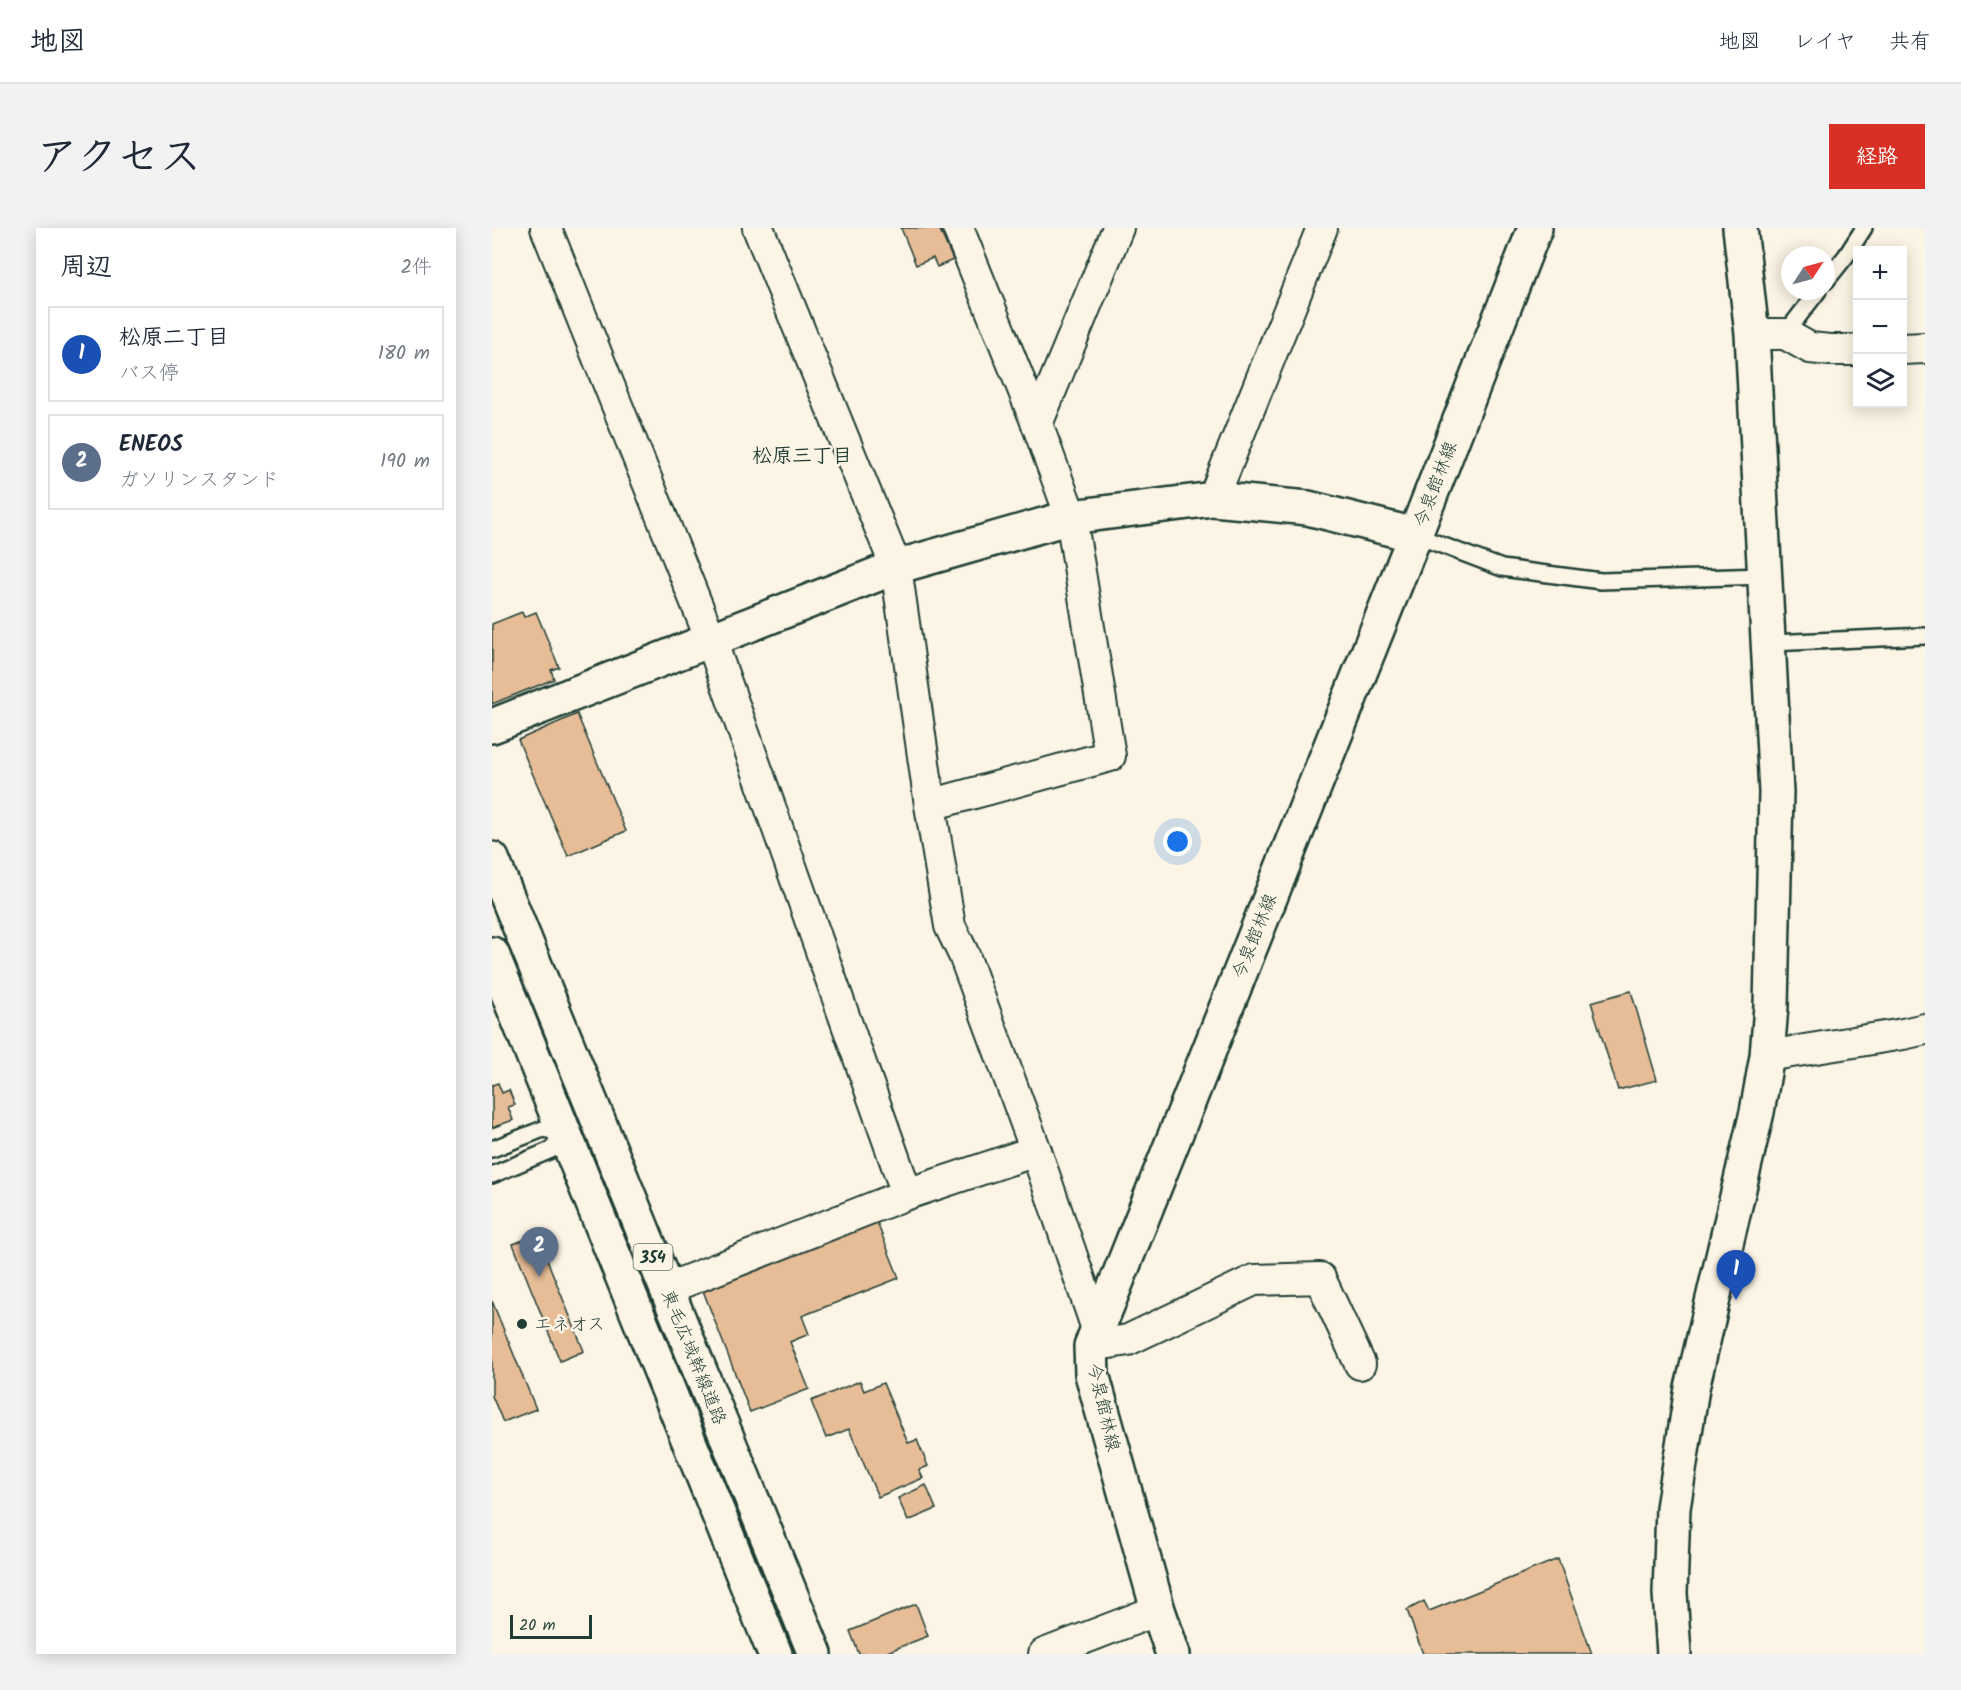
<!DOCTYPE html>
<html lang="ja">
<head>
<meta charset="utf-8">
<style>
  body { margin:0; font-family:Kalam,"Klee One",sans-serif; background:#f2f2f3; color:#1f2937 }
  .controls { position:absolute; right:18px; top:18px; display:grid; overflow:hidden; border-radius:0px; box-shadow:0 3px 15px #0003 }
  .controls button { width:54px; height:54px; display:grid; place-items:center; padding:0; border:0; border-bottom:2px solid #e0e1e3; background:#fff; color:#1f2937; font:30px sans-serif }
  .compass { position:absolute; left:1289px; top:18px; width:54px; height:54px; border-radius:50%; background:#fff; box-shadow:0 3px 15px #0003; rotate:54deg }
  .scale { position:absolute; left:18px; bottom:15px; width:82px; box-sizing:border-box; padding-left:6px; border:3px solid #1f3d34; border-top:0; font-size:16px; line-height:21px; white-space:nowrap; color:#1f3d34; -webkit-text-stroke:4px #fcf5e5; paint-order:stroke }
  .you { position:absolute; left:686px; top:614px; width:21px; height:21px; margin:-15px; border:4px solid #fff; border-radius:50%; background:#1a73e8; box-shadow:0 0 0 9px #1a73e833 }
  .badge { display:grid; place-items:center; width:39px; height:39px; border-radius:50%; background:#d93025; color:#fff; font-size:20px; font-weight:700 }
  .pin { position:absolute; translate:-50% -50px; filter:drop-shadow(0 2px 3px #0008) }
  .pin::after { content:''; position:absolute; top:32px; width:21px; height:18px; background:inherit; clip-path:polygon(0 0,100% 0,50% 100%) }
  .list { margin:0; padding:0; list-style:none }
  h2 { display:flex; justify-content:space-between; align-items:center; height:78px; margin:0; padding:0 24px; font-size:26px }
  h2 small { font-size:20px; font-weight:400; color:#747a83 }
  .list li { display:grid; grid-template-columns:39px 1fr auto; gap:18px; align-items:center; box-sizing:border-box; height:96px; margin:0 12px 12px; padding:0 12px; border:2px solid #e0e1e3; border-radius:0px }
  .list b { display:block; font-size:22px; white-space:nowrap }
  .list p { margin:0; font-size:20px; white-space:nowrap; color:#747a83 }
  .list em { font-size:20px; font-style:normal; color:#747a83 }
  .icon { flex:none; width:33px; height:33px; fill:none; stroke:currentColor; stroke-width:2; stroke-linecap:round; stroke-linejoin:round }
  .map { position:relative; flex:none; width:1433px; height:1426px; overflow:hidden; border-radius:0px }
  header { display:flex; align-items:center; gap:36px; box-sizing:border-box; height:84px; padding:0 30px; background:#fff; border-bottom:2px solid #e0e1e3 }
  header strong { font-size:28px }
  nav { display:flex; gap:33px; margin-inline-start:auto; font-size:21px }
  .intro { display:flex; align-items:center; justify-content:space-between; box-sizing:border-box; height:144px; padding:0 36px }
  h1 { margin:0; font-size:42px }
  .button { padding:15px 27px; border-radius:0px; background:#d93025; color:#fff; font-size:21px; font-weight:700 }
  main { display:flex; gap:36px; padding:0 36px }
  aside { flex:1; background:#fff; border-radius:0px; box-shadow:0 3px 15px #0003 }
  .map>svg:first-child { display:block }
</style>
</head>
<body>
<header>
<strong>地図</strong>
<nav><a>地図</a><a>レイヤ</a><a>共有</a></nav>
</header>
<div class="intro"><h1>アクセス</h1><a class="button">経路</a></div>
<main>
<aside>
<h2>周辺<small>2件</small></h2>
<ul class="list">
<li><span class="badge" style="background:#1a4fb4">1</span><div><b>松原二丁目</b><p>バス停</p></div><em>180 m</em></li>
<li><span class="badge" style="background:#5c6f8a">2</span><div><b>ENEOS</b><p>ガソリンスタンド</p></div><em>190 m</em></li>
</ul>
</aside>
<div class="map">
<svg width="1433" height="1426" viewBox="0 0 1433 1426">
  <rect width="100%" height="100%" fill="#fcf5e5"/>
  <filter id="ink" filterUnits="userSpaceOnUse"><feTurbulence type="fractalNoise" baseFrequency=".0167" numOctaves="2"/><feDisplacementMap in="SourceGraphic" scale="12" xChannelSelector="R" yChannelSelector="G"/><feConvolveMatrix kernelMatrix="1 2 1 2 8 2 1 2 1" color-interpolation-filters="sRGB"/></filter>
  <g filter="url(#ink)">
    <g fill="#e7bd97" stroke="#1f3d34" stroke-width="1.5">
      <polygon points="409,0 447,0 461,32 445,39 441,30 424,37"/>
      <polygon points="30,384 32,389 44,384 67,439 59,442 62,451 0,476 0,396"/>
      <polygon points="85,486 134,603 76,628 26,512"/>
      <polygon points="1139,763 1165,852 1126,862 1099,774"/>
      <polygon points="6,855 10,865 17,862 23,877 16,879 21,892 0,900 0,857"/>
      <polygon points="384,992 407,1050 310,1088 317,1106 298,1114 317,1161 258,1184 210,1060"/>
      <polygon points="45,1007 92,1123 68,1133 21,1016"/>
      <polygon points="0,1073 44,1181 11,1194 0,1168"/>
      <polygon points="368,1153 372,1163 391,1155 416,1215 425,1212 436,1238 427,1242 431,1250 386,1269 357,1201 334,1210 319,1173"/>
      <polygon points="434,1257 444,1281 416,1293 406,1270"/>
      <polygon points="1066,1331 1100,1426 931,1426 915,1382 932,1373 937,1383"/>
      <polygon points="424,1376 436,1408 390,1426 367,1426 358,1403"/>
    </g>
    <g fill="none" stroke-linecap="round" stroke-linejoin="round">
      <defs>
        <g id="lane">
          <polyline points="1334,53 1354,28 1372,0"/>
          <polyline points="1293,106 1326,63"/>
          <polyline points="923,307 1010,340 1109,353 1273,348"/>
          <polyline points="1277,415 1433,408"/>
          <polyline points="0,921 51,901 73,905 59,922 0,947"/>
        </g>
        <g id="street">
          <polyline points="54,0 219,412 415,966"/>
          <polyline points="266,0 404,339 438,577 458,698 472,727 544,923 605,1101"/>
          <polyline points="1260,106 1293,106 1318,120 1338,122 1366,122"/>
          <polyline points="1410,121 1433,120"/>
          <polyline points="545,196 626,0"/>
          <polyline points="721,271 830,0"/>
          <polyline points="438,577 618,528 579,289 545,196 466,0"/>
          <polyline points="1275,828 1411,806 1433,801"/>
          <polyline points="174,1061 415,966 544,923"/>
          <polyline points="599,1118 636,1112 762,1052 828,1050 868,1136"/>
          <polyline points="552,1426 666,1382"/>
        </g>
        <g id="secondary">
          <polyline points="0,498 404,339 579,289 721,271 816,280 923,307"/>
          <polyline points="681,1426 666,1382 600,1146 599,1118 923,307 1043,0"/>
          <polyline points="1182,1426 1178,1365 1181,1280 1200,1160 1265,884 1275,828 1279,778 1284,564 1260,106 1248,0"/>
        </g>
        <g id="highway">
          <polyline points="0,631 323,1426"/>
          <polyline points="0,726 283,1426"/>
        </g>
      </defs>
      <use href="#lane" stroke="#1f3d34" stroke-width="20"/>
      <use href="#street" stroke="#1f3d34" stroke-width="34"/>
      <use href="#secondary" stroke="#1f3d34" stroke-width="38"/>
      <use href="#highway" stroke="#1f3d34" stroke-width="38"/>
      <use href="#lane" stroke="#fcf5e5" stroke-width="15"/>
      <use href="#street" stroke="#fcf5e5" stroke-width="30"/>
      <use href="#secondary" stroke="#fcf5e5" stroke-width="33"/>
      <use href="#highway" stroke="#fcf5e5" stroke-width="33"/>
    </g>
  </g>
  <circle fill="#1f3d34" stroke="#fcf5e5" stroke-width="2" cx="30" cy="1096" r="6"/>
  <g text-anchor="middle" stroke-width="5" stroke-linejoin="round" paint-order="stroke">
    <rect fill="#fcf5e5" stroke="#617469" stroke-width="1.5" x="141.5" y="1016" width="39" height="26" rx="4.5"/>
    <g font-size="16" font-weight="bold" fill="#1f3d34">
      <text x="161" y="1035">354</text>
    </g>
    <g font-size="18" fill="#1f3d34" stroke="#fcf5e5">
      <text transform="translate(943 256) rotate(-69)" y="6">今泉館林線</text>
      <text transform="translate(762 708) rotate(-68)" y="6">今泉館林線</text>
      <text transform="translate(202 1129) rotate(68)" y="6">東毛広域幹線道路</text>
      <text transform="translate(612 1179) rotate(77)" y="6">今泉館林線</text>
    </g>
    <g font-size="18" fill="#1f3d34" stroke="#fcf5e5" text-anchor="start">
      <text x="42" y="1102">エネオス</text>
    </g>
    <g font-size="20" font-weight="bold" fill="#1f3d34" stroke="#fcf5e5">
      <text x="310" y="234">松原三丁目</text>
    </g>
  </g>
</svg>
<div class="controls">
<button>+</button>
<button>−</button>
<button><svg class="icon" aria-label="layers" viewBox="0 0 24 24"><path d="M12 4l9 5-9 5-9-5zM3 14l9 5 9-5"/></svg></button>
</div>
<svg class="compass" viewBox="-18 -18 36 36"><path d="M0-13l5 13h-10z" fill="#e53935"/><path d="M0 13l5-13h-10z" fill="#747a83"/></svg>
<div class="scale">20 m</div>
<div class="you"></div>
<div class="pin badge" style="left:1244px;top:1072px;background:#1a4fb4">1</div>
<div class="pin badge" style="left:47px;top:1049px;background:#5c6f8a">2</div>
</div>
</main>
</body>
</html>
